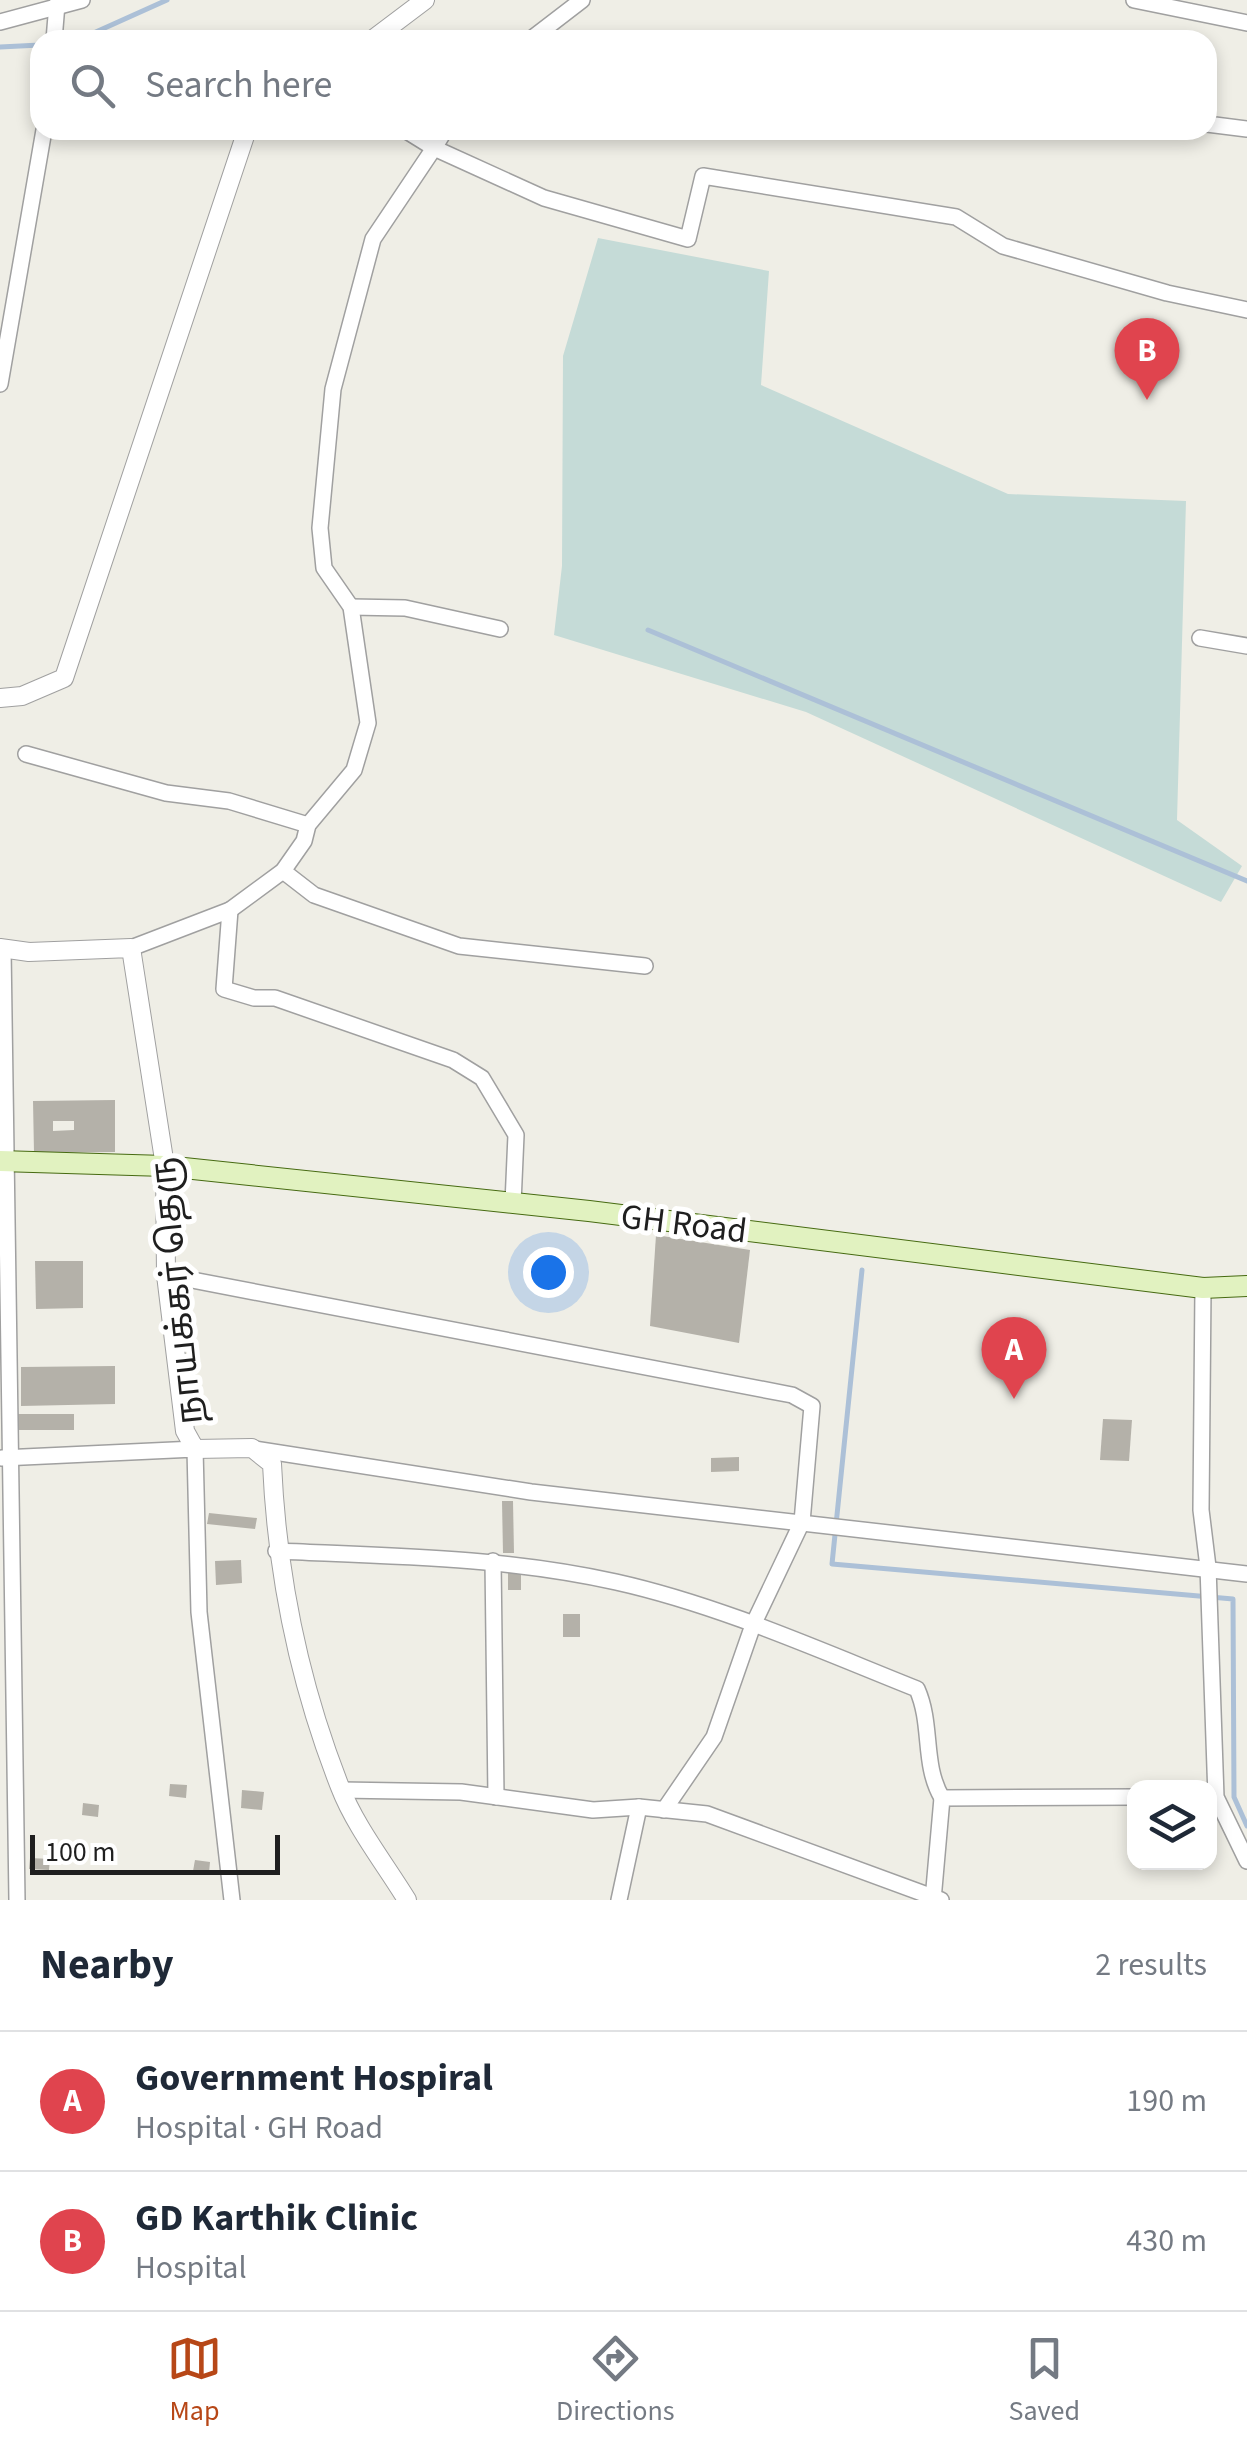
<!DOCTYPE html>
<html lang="en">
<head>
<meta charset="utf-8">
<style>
  body { margin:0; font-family:"Source Sans 3","Noto Sans Tamil",sans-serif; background:#f6f6f7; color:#1f2937 }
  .controls { position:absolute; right:30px; bottom:30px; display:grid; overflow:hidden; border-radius:20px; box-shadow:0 5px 15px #0003 }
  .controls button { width:90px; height:90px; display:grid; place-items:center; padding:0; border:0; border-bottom:2px solid #e0e1e3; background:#fff; color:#1f2937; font:50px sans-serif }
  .scale { position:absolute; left:30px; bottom:25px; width:250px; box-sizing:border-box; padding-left:10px; border:5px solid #1f1f1f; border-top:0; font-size:28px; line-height:35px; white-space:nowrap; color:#1f1f1f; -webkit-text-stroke:8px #fff; paint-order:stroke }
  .you { position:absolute; left:548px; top:1272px; width:35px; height:35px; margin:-25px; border:8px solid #fff; border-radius:50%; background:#1a73e8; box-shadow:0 0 0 15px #1a73e833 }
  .badge { display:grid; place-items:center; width:65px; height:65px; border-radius:50%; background:#b74717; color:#fff; font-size:32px; font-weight:700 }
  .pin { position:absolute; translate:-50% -82px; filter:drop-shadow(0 2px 5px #0008) }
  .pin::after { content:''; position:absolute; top:52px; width:35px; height:30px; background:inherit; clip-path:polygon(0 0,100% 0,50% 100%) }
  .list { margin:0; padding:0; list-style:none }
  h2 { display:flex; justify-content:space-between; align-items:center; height:130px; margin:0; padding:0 40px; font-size:42px }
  h2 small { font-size:32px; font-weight:400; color:#747a83 }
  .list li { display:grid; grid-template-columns:65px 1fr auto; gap:30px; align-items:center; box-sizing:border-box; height:140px; padding:0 40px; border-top:2px solid #e0e1e3 }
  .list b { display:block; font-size:38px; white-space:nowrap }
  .list p { margin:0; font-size:32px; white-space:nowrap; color:#747a83 }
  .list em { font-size:32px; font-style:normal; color:#747a83 }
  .icon { flex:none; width:55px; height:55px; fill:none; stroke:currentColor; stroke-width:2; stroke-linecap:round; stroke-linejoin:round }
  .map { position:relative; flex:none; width:1247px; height:1900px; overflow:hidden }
  .search { position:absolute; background:#fff; box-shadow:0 5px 15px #0003; left:30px; right:30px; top:30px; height:110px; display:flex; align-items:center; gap:25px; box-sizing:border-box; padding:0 35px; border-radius:30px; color:#747a83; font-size:38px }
  .sheet { height:410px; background:#fff }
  nav { display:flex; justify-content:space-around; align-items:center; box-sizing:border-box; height:140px; border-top:2px solid #e0e1e3; background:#fff; font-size:28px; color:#747a83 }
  nav a { display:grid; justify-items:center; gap:5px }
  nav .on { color:#b74717 }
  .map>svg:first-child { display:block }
</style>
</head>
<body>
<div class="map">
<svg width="1247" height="1900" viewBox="0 0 1247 1900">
  <rect width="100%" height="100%" fill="#efeee6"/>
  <polygon fill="#c5dbd7" points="598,238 769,271 761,385 1008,494 1186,501 1177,820 1242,866 1221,902 806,712 554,635 562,566 563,356"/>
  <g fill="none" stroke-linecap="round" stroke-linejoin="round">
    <g stroke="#acc0d7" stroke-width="5">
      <polyline points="78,40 167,0"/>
      <polyline points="0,47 40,45"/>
      <polyline points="648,630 1247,881"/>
      <polyline points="862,1270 832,1564 1233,1599 1234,1797 1247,1826"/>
    </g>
  </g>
  <g fill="#b4b1a9" fill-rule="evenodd">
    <path d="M 115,1100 L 115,1152 L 34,1153 L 33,1101 ZM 53,1121 L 74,1121 L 74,1130 L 53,1131 Z"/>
    <polygon points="656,1235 750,1250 739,1343 650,1326"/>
    <polygon points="35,1261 83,1261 83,1308 36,1309"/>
    <polygon points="115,1366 115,1404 21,1406 21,1367"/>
    <rect x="18" y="1414" width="56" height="16"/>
    <polygon points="1103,1419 1132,1420 1129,1461 1100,1460"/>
    <polygon points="739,1457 739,1471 711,1472 711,1458"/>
    <polygon points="502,1501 513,1501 514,1553 503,1553"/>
    <polygon points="209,1513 257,1518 255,1529 207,1524"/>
    <polygon points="241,1560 242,1583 216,1585 215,1561"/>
    <polygon points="521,1571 521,1590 508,1590 508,1572"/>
    <rect x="563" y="1614" width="17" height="23"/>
    <polygon points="170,1784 187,1785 186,1798 169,1796"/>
    <polygon points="242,1790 264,1792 262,1810 241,1808"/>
    <polygon points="83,1803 99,1805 98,1817 82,1815"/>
    <polygon points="30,1858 50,1859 49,1870 29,1869"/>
    <polygon points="195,1860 210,1862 209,1873 193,1871"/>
  </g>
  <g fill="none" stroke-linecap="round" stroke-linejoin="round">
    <defs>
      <g id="minor">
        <polyline points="1134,0 1247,23"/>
        <polyline points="0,22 82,0"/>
        <polyline points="54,40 57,4"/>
        <polyline points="530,40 582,0"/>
        <polyline points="1207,124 1247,129"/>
        <polyline points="405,130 434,148 445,130"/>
        <polyline points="0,384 44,130"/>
        <polyline points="351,607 405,608 500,629"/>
        <polyline points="1200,638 1247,646"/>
        <polyline points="26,754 166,793 229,801 308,825"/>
        <polyline points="283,871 314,895 459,946 645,966"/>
        <polyline points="230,910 283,871 304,841 308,825 354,770 368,723 351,607 324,568 320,528 333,389 373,239 434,148 544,198 688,239 703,176 956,217 1003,246 1167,293 1247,310"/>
        <polyline points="131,948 230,910 224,989 254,998 275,998 453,1060 482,1078 516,1135 513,1203"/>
        <polyline points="3,949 17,1900"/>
        <polyline points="166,1275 792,1395 812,1406 802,1522 753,1625 714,1737 664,1810"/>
        <polyline points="1203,1288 1201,1510 1208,1567 1216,1797 1247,1861"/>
        <polyline points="254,1449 531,1492 1247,1574"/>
        <polyline points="2,1458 195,1449 199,1612 232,1900"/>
        <path d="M 276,1551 C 390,1556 504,1557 616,1582 C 719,1605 819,1650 917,1689 C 933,1725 922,1764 942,1798"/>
        <polyline points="493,1561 496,1797"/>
        <polyline points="341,1790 461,1792 593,1810 639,1807 707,1814 941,1900"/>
        <polyline points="619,1900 639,1807"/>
        <polyline points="933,1900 942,1798 1134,1797"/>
      </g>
      <g id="tertiary">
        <polyline points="372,40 425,0"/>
        <polyline points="0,698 22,696 64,678 247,130"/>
        <path d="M 0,948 L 29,952 L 131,948 L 165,1166 L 166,1275 L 185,1431 L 195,1449 L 252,1448 L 272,1464 C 277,1575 299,1683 340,1787 C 355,1826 385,1864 407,1900"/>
      </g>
      <polyline id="secondary" points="0,1161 165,1166 589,1211 1203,1288 1247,1286"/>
    </defs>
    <use href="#minor" stroke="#a0a0a0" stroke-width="18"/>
    <use href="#tertiary" stroke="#a0a0a0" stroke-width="20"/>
    <use href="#secondary" stroke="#466a11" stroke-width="22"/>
    <use href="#minor" stroke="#fff" stroke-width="15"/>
    <use href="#tertiary" stroke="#fff" stroke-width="18"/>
    <use href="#secondary" stroke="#e1f2c0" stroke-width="20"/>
  </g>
  <g text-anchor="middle" stroke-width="10" stroke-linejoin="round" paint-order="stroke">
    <g font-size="35" fill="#1f1f1f" stroke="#fff">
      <text transform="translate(684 1223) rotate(7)" y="12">GH Road</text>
      <text transform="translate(176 1291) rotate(-96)" y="12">நாயக்கர் தெரு</text>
    </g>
  </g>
</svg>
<div class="controls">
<button><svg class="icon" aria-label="layers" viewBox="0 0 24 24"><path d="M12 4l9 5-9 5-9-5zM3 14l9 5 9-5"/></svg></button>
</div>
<div class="scale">100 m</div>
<div class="you"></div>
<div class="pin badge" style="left:1014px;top:1399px;background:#e0444e">A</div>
<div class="pin badge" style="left:1147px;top:400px;background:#e0444e">B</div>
<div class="search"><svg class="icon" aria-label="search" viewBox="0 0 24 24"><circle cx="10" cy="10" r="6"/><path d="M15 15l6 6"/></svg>Search here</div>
</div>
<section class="sheet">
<h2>Nearby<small>2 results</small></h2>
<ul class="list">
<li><span class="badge" style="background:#e0444e">A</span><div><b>Government Hospiral</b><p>Hospital · GH Road</p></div><em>190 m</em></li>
<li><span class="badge" style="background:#e0444e">B</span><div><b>GD Karthik Clinic</b><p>Hospital</p></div><em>430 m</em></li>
</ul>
</section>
<nav>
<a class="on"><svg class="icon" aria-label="map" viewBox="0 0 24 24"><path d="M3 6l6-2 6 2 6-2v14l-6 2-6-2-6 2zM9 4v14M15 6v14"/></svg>Map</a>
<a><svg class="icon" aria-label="directions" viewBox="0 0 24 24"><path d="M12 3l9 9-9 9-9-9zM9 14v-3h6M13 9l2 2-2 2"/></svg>Directions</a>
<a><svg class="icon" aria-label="saved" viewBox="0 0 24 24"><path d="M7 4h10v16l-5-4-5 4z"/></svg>Saved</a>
</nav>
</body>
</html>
